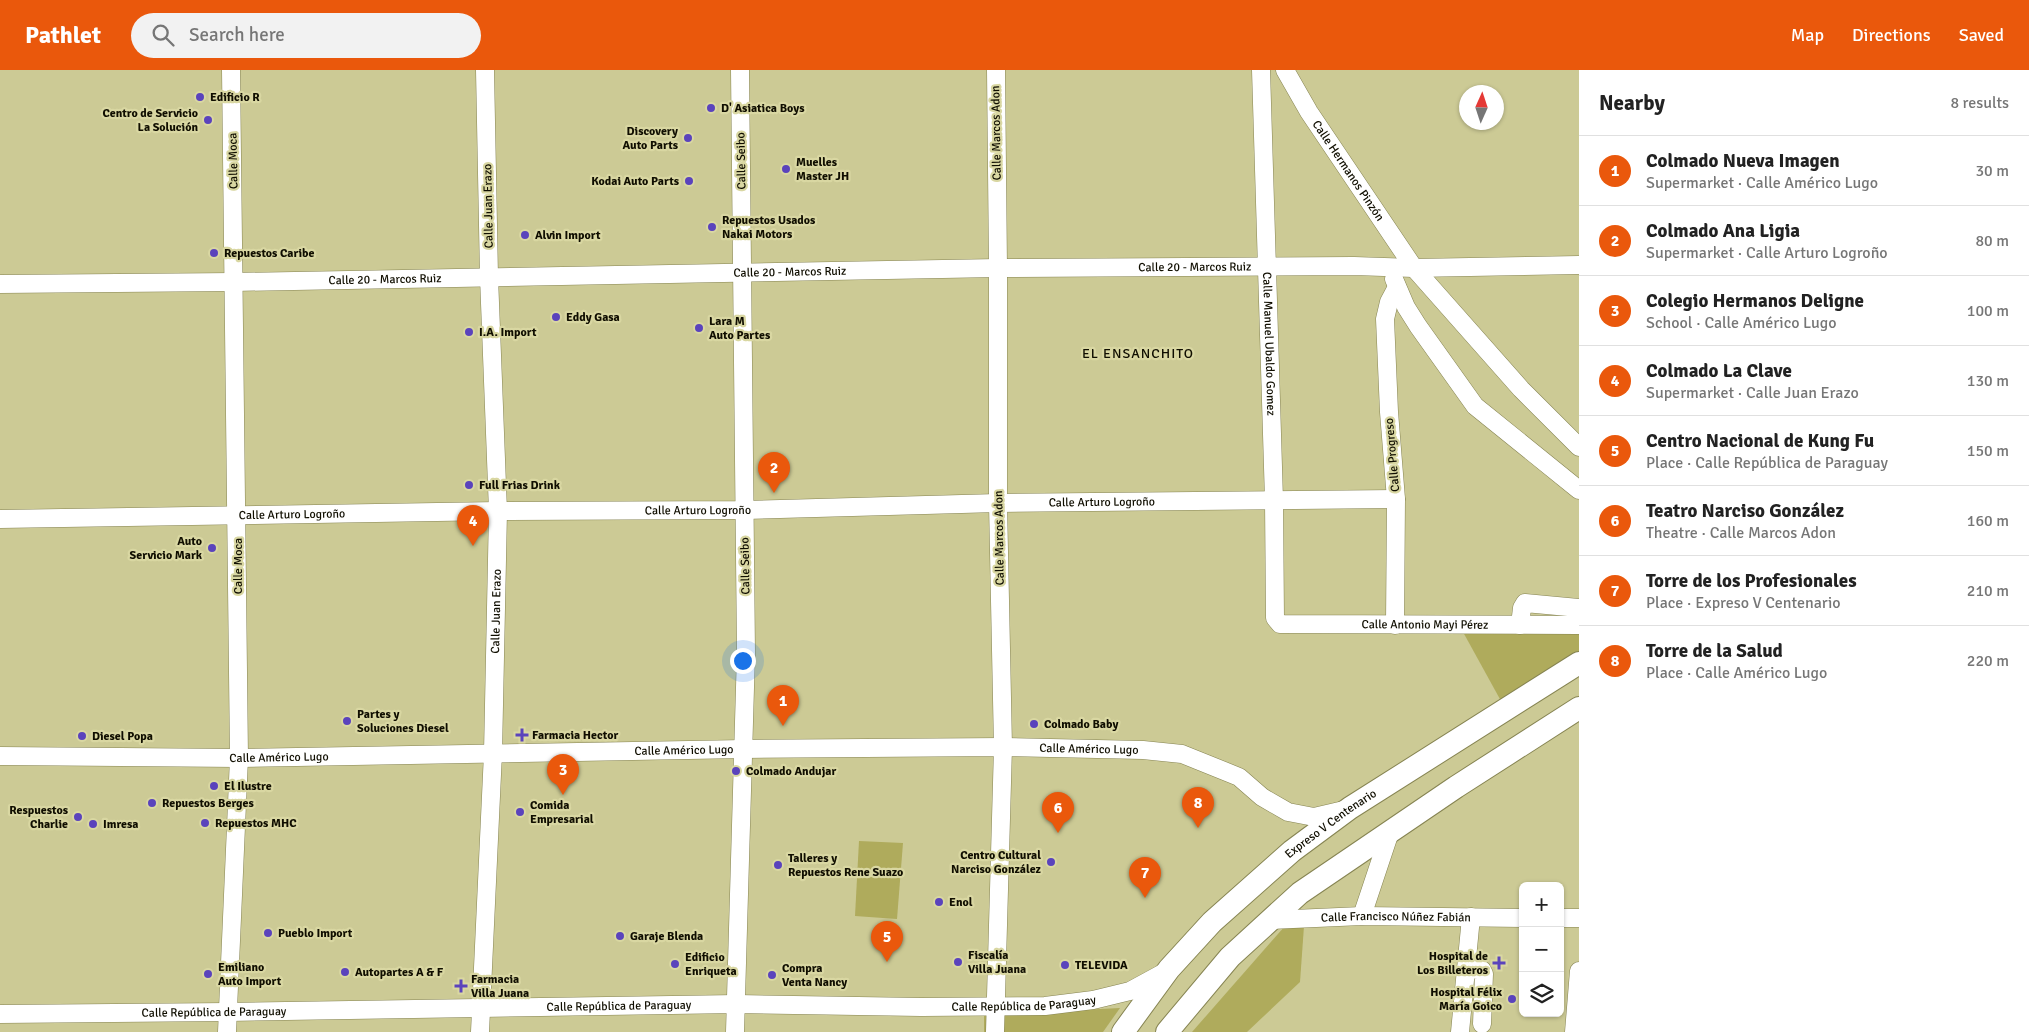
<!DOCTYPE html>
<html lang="en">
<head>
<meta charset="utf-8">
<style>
  body { margin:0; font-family:Signika,sans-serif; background:#f2f2f2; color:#222 }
  .controls { position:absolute; right:15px; bottom:15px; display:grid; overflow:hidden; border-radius:8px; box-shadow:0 1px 4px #0004 }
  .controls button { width:45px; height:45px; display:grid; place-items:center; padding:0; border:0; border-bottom:1px solid #e0e0e0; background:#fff; color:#222; font:25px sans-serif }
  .compass { position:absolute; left:1459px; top:15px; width:45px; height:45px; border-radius:50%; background:#fff; box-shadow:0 1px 4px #0004; rotate:3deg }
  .you { position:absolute; left:742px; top:590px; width:18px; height:18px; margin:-12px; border:4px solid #fff; border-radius:50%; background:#1a73e8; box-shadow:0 0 0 8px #1a73e833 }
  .badge { display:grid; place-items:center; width:32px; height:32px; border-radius:50%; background:#ea580c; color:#fff; font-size:16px; font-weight:700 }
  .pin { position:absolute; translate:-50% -41px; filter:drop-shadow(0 1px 2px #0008) }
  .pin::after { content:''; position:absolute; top:26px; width:18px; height:15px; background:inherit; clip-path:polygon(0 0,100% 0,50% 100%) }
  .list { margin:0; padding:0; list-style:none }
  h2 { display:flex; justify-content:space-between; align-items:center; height:65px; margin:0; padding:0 20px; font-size:21px }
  h2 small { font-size:16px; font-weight:400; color:#767676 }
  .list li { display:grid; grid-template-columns:32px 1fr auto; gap:15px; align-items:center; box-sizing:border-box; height:70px; padding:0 20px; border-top:1px solid #e0e0e0 }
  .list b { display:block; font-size:19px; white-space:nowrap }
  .list p { margin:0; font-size:16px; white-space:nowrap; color:#767676 }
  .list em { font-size:16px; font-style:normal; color:#767676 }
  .icon { flex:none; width:28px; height:28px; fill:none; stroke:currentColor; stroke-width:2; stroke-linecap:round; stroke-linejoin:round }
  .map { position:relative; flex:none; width:1579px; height:962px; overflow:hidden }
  header { display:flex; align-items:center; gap:30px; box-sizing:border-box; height:70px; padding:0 25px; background:#ea580c; color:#fff }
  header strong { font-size:24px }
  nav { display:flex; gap:28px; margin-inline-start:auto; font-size:18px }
  .search { width:350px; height:45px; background:#f2f2f2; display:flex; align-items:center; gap:12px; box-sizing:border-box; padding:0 18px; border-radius:28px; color:#767676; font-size:19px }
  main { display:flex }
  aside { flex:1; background:#fff }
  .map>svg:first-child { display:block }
</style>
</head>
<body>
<header>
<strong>Pathlet</strong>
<div class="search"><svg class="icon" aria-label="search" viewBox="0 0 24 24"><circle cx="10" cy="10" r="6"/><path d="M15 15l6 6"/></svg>Search here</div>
<nav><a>Map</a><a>Directions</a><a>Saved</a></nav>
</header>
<main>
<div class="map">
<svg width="1579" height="962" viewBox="0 0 1579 962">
  <rect width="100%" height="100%" fill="#ccca95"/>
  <g fill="#afab5c">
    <polygon points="1579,561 1579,584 1501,631 1463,562"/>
    <polygon points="859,771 903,773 897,849 855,846"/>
    <polygon points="1285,856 1304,856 1300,912 1247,962 1192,962"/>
    <polygon points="1120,938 1103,962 984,962 984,945"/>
  </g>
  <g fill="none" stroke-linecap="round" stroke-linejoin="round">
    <defs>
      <g id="minor">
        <path id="s1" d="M 1261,0 L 1274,430 L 1275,548 L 1280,554 L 1579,555"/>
        <path id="s2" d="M 1285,0 L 1309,42 L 1414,198 L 1521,319 L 1579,377"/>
        <polyline points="1394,209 1406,237 1418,256 1475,336 1579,420"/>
        <path id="s3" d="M 0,214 L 234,212 L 998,198 L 1354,196 L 1414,198 L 1579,195"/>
        <path id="s4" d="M 0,449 L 498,441 L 745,440 L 998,433 L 1396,429"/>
        <polyline points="1395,555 1396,429 1389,342 1385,249 1389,232 1397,217"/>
        <polyline points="1520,555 1522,538 1525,533 1579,538"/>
        <path id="s5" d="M 0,686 L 239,688 L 744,679 L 1003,677 L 1143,680 L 1182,684 L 1239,707 L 1262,727 L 1288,742 L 1314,747 L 1344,740"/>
        <polyline points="1362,846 1390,762"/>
        <polyline points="1560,848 1579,848"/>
        <path id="s6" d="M 1270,850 L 1362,846 L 1523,848"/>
        <polyline points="1466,899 1482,900 1484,904 1482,954"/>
        <path id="s7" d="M 0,944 L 228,942 L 737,934 L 921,937 L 1045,936 L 1093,930 L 1130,921 L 1165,902"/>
        <polyline points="227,962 239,688 231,0"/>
        <path id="s8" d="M 480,962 L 493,683 L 498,441 L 489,207 L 485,0"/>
        <polyline points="735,962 746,583 740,0"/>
        <polyline points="995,962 1003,677 998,433 998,198 996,0"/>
        <polyline points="1460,962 1471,847"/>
        <polyline points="1574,962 1579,901"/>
      </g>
      <g id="major">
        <path id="s9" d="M 1123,962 L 1169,899 L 1212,852 L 1292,781 L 1350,738 L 1579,593"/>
        <polyline points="1167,962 1230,887 1300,823 1456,717 1579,638"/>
      </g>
    </defs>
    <use href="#minor" stroke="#868452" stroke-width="19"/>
    <use href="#major" stroke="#868452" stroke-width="24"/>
    <use href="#minor" stroke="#fff" stroke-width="18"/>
    <use href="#major" stroke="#fff" stroke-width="22"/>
  </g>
  <g fill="#5a43bc" stroke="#d9d7a2" stroke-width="2">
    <circle cx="200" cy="27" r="5"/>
    <circle cx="711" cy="38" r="5"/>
    <circle cx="208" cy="50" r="5"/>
    <circle cx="688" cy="68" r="5"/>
    <circle cx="786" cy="99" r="5"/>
    <circle cx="689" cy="111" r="5"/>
    <circle cx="712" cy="157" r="5"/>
    <circle cx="525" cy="165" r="5"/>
    <circle cx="214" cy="183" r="5"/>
    <circle cx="556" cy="247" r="5"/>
    <circle cx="699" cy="258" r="5"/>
    <circle cx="469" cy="262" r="5"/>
    <circle cx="469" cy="415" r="5"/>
    <circle cx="212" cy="478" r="5"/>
    <circle cx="347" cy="651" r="5"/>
    <circle cx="1034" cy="654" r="5"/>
    <path d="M519.5 657.5h5v5h5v5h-5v5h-5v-5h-5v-5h5z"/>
    <circle cx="82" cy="666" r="5"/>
    <circle cx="736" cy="701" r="5"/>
    <circle cx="214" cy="716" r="5"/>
    <circle cx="152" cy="733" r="5"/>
    <circle cx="520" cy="742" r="5"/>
    <circle cx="78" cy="747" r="5"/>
    <circle cx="205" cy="753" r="5"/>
    <circle cx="93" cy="754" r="5"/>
    <circle cx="1051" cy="792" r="5"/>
    <circle cx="778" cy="795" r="5"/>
    <circle cx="939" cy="832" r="5"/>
    <circle cx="268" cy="863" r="5"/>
    <circle cx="620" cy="866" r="5"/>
    <circle cx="958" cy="892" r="5"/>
    <path d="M1496.5 885.5h5v5h5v5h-5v5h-5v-5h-5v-5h5z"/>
    <circle cx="675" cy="894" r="5"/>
    <circle cx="1065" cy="895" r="5"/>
    <circle cx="345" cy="902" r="5"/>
    <circle cx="208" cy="904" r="5"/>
    <circle cx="772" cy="905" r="5"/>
    <path d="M458.5 908.5h5v5h5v5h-5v5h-5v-5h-5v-5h5z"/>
    <circle cx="1512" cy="929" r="5"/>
  </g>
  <g text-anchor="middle" stroke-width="4.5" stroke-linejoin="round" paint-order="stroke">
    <g font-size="12" font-weight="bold" fill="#100e00" stroke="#d9d7a2" text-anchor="start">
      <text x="210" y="31">Edificio R</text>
      <text x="721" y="42">D' Asiatica Boys</text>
      <text x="198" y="47" text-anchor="end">Centro de Servicio<tspan x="198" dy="14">La Solución</tspan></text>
      <text x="678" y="65" text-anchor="end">Discovery<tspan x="678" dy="14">Auto Parts</tspan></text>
      <text x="796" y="96">Muelles<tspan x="796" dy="14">Master JH</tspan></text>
      <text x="679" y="115" text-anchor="end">Kodai Auto Parts</text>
      <text x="722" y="154">Repuestos Usados<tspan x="722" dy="14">Nakai Motors</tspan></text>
      <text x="535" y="169">Alvin Import</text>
      <text x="224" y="187">Repuestos Caribe</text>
      <text x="566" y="251">Eddy Gasa</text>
      <text x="709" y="255">Lara M<tspan x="709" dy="14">Auto Partes</tspan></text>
      <text x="479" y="266">I.A. Import</text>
      <text x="479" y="419">Full Frias Drink</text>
      <text x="202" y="475" text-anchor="end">Auto<tspan x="202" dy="14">Servicio Mark</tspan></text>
      <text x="357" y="648">Partes y<tspan x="357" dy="14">Soluciones Diesel</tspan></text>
      <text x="1044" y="658">Colmado Baby</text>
      <text x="532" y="669">Farmacia Hector</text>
      <text x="92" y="670">Diesel Popa</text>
      <text x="746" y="705">Colmado Andujar</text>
      <text x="224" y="720">El Ilustre</text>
      <text x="162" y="737">Repuestos Berges</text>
      <text x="530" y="739">Comida<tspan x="530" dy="14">Empresarial</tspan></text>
      <text x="68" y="744" text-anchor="end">Respuestos<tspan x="68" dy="14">Charlie</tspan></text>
      <text x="215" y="757">Repuestos MHC</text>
      <text x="103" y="758">Imresa</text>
      <text x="1041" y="789" text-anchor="end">Centro Cultural<tspan x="1041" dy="14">Narciso González</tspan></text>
      <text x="788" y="792">Talleres y<tspan x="788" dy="14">Repuestos Rene Suazo</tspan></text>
      <text x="949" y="836">Enol</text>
      <text x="278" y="867">Pueblo Import</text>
      <text x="630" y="870">Garaje Blenda</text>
      <text x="968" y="889">Fiscalía<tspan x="968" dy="14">Villa Juana</tspan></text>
      <text x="1488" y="890" text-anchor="end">Hospital de<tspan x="1488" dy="14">Los Billeteros</tspan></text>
      <text x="685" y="891">Edificio<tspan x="685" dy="14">Enriqueta</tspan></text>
      <text x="1075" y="899">TELEVIDA</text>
      <text x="218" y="901">Emiliano<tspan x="218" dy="14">Auto Import</tspan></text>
      <text x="782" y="902">Compra<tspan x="782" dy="14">Venta Nancy</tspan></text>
      <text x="355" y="906">Autopartes A &amp; F</text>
      <text x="471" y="913">Farmacia<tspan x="471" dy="14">Villa Juana</tspan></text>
      <text x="1502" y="926" text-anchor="end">Hospital Félix<tspan x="1502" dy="14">María Goico</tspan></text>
    </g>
    <g font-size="12" fill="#100e00" stroke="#d9d7a2">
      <text transform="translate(996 63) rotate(-91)" y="4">Calle Marcos Adon</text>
      <text transform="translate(233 91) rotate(-91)" y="4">Calle Moca</text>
      <text transform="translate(741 91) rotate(-91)" y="4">Calle Seibo</text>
      <text dy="4" stroke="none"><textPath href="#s2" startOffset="119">Calle Hermanos Pinzón</textPath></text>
      <text transform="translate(488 136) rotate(-91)" y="4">Calle Juan Erazo</text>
      <text dy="4" stroke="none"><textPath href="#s3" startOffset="1195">Calle 20 - Marcos Ruiz</textPath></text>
      <text dy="4" stroke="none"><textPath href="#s3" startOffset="790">Calle 20 - Marcos Ruiz</textPath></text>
      <text dy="4" stroke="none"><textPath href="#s3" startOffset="385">Calle 20 - Marcos Ruiz</textPath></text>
      <text dy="4" stroke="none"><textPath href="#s1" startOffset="274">Calle Manuel Ubaldo Gomez</textPath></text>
      <text transform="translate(1392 385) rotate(-95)" y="4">Calle Progreso</text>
      <text dy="4" stroke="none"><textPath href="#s4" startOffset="1102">Calle Arturo Logroño</textPath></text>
      <text dy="4" stroke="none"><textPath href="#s4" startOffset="698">Calle Arturo Logroño</textPath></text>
      <text dy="4" stroke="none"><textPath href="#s4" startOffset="292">Calle Arturo Logroño</textPath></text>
      <text transform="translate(999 468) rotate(-91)" y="4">Calle Marcos Adon</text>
      <text transform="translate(238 496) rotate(-90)" y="4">Calle Moca</text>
      <text transform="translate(745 496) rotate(-91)" y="4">Calle Seibo</text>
      <text dy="4" stroke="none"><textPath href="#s8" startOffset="421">Calle Juan Erazo</textPath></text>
      <text dy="4" stroke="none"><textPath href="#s1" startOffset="701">Calle Antonio Mayi Pérez</textPath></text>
      <text dy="4" stroke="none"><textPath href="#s5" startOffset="1089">Calle Américo Lugo</textPath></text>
      <text dy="4" stroke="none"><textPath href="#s5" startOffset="684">Calle Américo Lugo</textPath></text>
      <text dy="4" stroke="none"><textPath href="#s5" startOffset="279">Calle Américo Lugo</textPath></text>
      <text dy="4" stroke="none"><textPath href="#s9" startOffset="296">Expreso V Centenario</textPath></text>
      <text dy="4" stroke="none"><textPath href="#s6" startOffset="126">Calle Francisco Núñez Fabián</textPath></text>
      <text dy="4" stroke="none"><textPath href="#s7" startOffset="1024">Calle República de Paraguay</textPath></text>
      <text dy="4" stroke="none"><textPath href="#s7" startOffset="619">Calle República de Paraguay</textPath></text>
      <text dy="4" stroke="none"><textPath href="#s7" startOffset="214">Calle República de Paraguay</textPath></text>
    </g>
    <g font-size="14" letter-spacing="1" fill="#100e00" stroke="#d9d7a2">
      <text x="1138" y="288">EL ENSANCHITO</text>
    </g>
  </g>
</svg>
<div class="controls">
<button>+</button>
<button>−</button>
<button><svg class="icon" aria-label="layers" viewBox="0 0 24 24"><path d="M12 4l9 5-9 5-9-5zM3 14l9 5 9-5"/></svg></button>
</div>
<svg class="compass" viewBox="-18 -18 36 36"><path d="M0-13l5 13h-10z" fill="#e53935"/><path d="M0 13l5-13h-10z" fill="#767676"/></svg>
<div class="you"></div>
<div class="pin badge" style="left:783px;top:656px">1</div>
<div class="pin badge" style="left:774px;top:423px">2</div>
<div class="pin badge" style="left:563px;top:725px">3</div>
<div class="pin badge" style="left:473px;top:476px">4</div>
<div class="pin badge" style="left:887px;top:892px">5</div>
<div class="pin badge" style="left:1058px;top:763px">6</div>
<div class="pin badge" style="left:1145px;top:828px">7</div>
<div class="pin badge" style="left:1198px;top:758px">8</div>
</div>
<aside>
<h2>Nearby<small>8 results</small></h2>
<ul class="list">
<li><span class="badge">1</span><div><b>Colmado Nueva Imagen</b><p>Supermarket · Calle Américo Lugo</p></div><em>30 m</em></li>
<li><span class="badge">2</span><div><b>Colmado Ana Ligia</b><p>Supermarket · Calle Arturo Logroño</p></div><em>80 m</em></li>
<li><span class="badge">3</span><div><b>Colegio Hermanos Deligne</b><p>School · Calle Américo Lugo</p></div><em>100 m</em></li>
<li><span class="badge">4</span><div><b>Colmado La Clave</b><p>Supermarket · Calle Juan Erazo</p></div><em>130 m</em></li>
<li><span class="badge">5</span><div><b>Centro Nacional de Kung Fu</b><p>Place · Calle República de Paraguay</p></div><em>150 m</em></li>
<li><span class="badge">6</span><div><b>Teatro Narciso González</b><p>Theatre · Calle Marcos Adon</p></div><em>160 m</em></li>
<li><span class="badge">7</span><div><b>Torre de los Profesionales</b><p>Place · Expreso V Centenario</p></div><em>210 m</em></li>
<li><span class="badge">8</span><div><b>Torre de la Salud</b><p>Place · Calle Américo Lugo</p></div><em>220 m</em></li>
</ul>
</aside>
</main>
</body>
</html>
